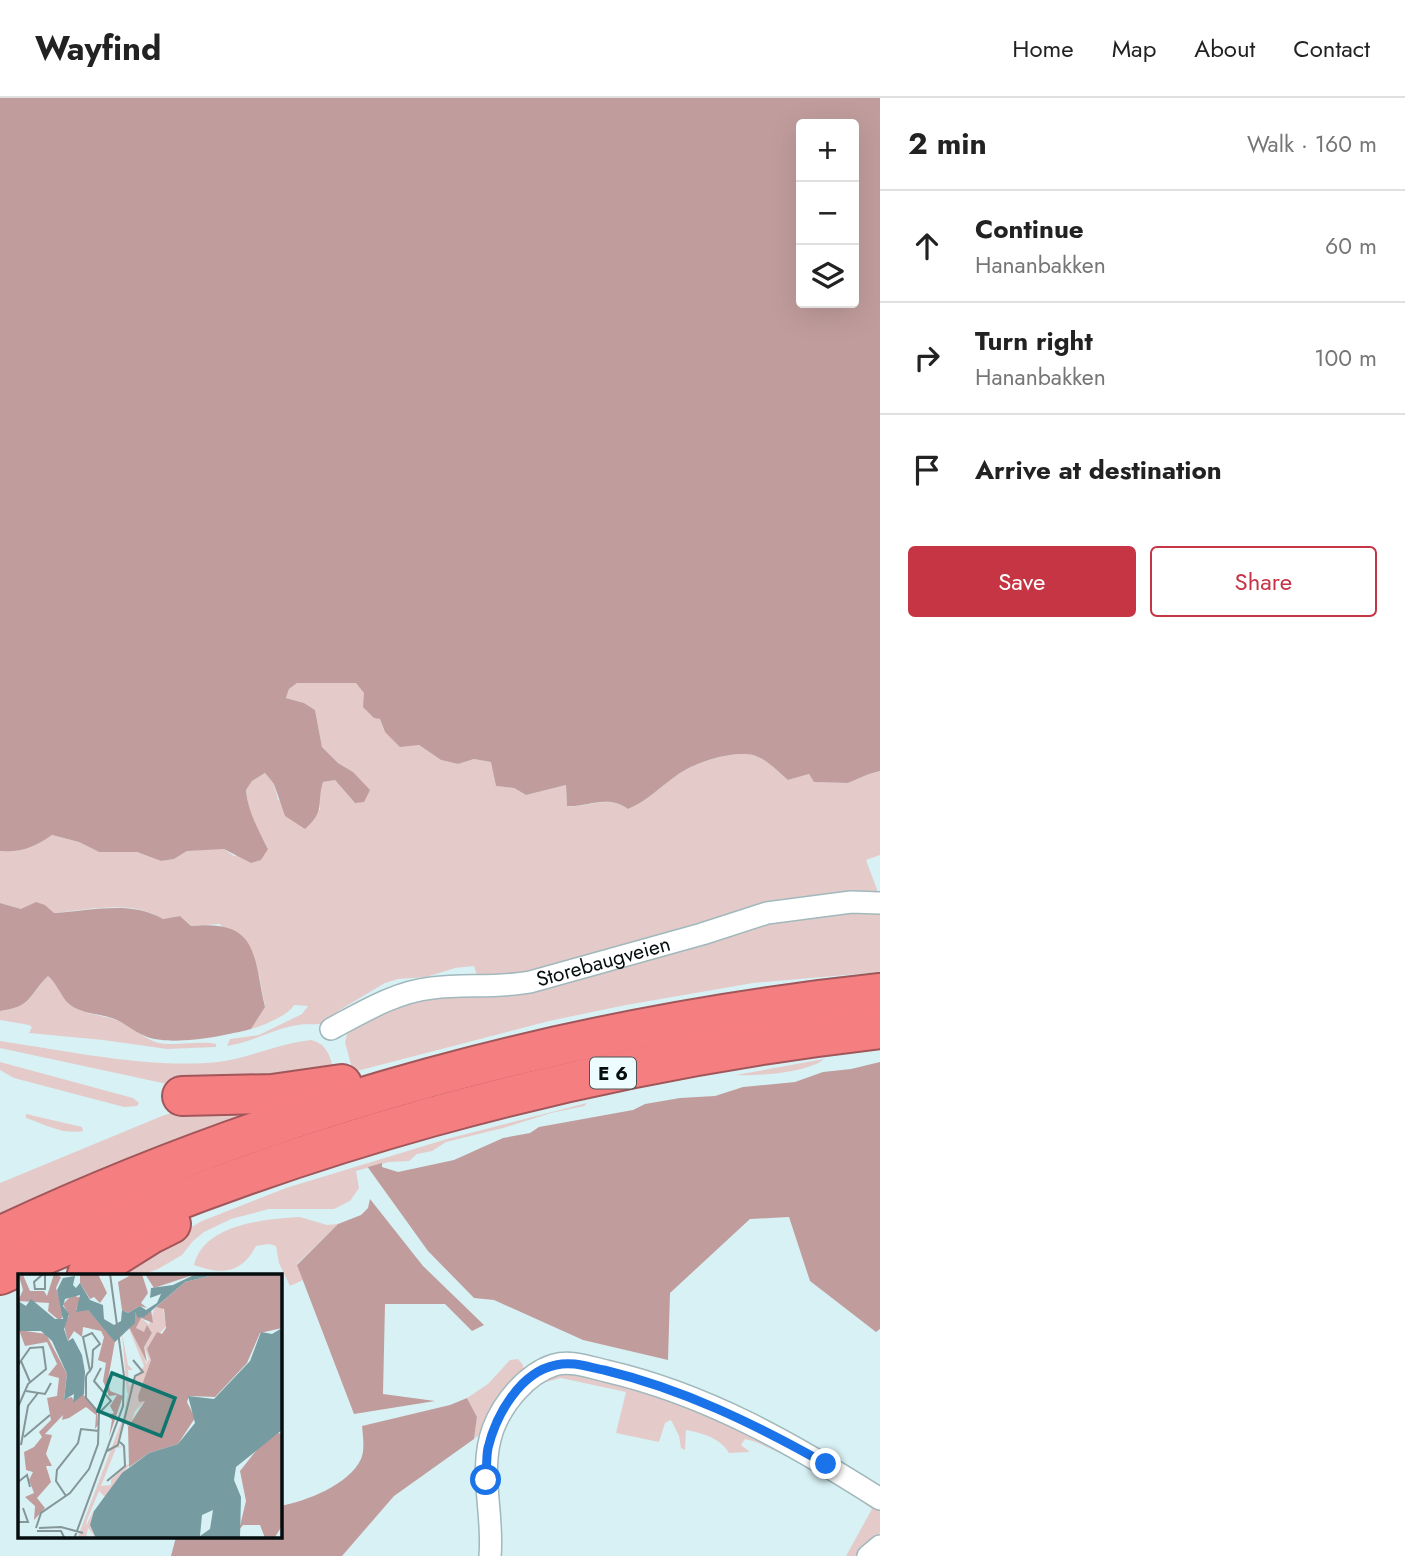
<!DOCTYPE html>
<html lang="en">
<head>
<meta charset="utf-8">
<style>
  body { margin:0; font-family:Jost,sans-serif; background:#f2f2f2; color:#222 }
  .controls { position:absolute; right:21px; top:21px; display:grid; overflow:hidden; border-radius:7px; box-shadow:0 7px 28px #0002 }
  .controls button { width:63px; height:63px; display:grid; place-items:center; padding:0; border:0; border-bottom:2px solid #e0e0e0; background:#fff; color:#222; font:35px sans-serif }
  .stop { position:absolute; width:21px; height:21px; margin:-16px; border:5px solid #1a73e8; border-radius:50%; background:#fff }
  .stop.end { background:#1a73e8; border-color:#fff; box-shadow:0 2px 7px #0008 }
  .list { margin:0; padding:0; list-style:none }
  h2 { display:flex; justify-content:space-between; align-items:center; height:91px; margin:0; padding:0 28px; font-size:30px }
  h2 small { font-size:23px; font-weight:400; color:#767676 }
  .list li { display:grid; grid-template-columns:46px 1fr auto; gap:21px; align-items:center; box-sizing:border-box; height:112px; padding:0 28px; border-top:2px solid #e0e0e0 }
  .list b { display:block; font-size:26px; white-space:nowrap }
  .list p { margin:0; font-size:23px; white-space:nowrap; color:#767676 }
  .list em { font-size:23px; font-style:normal; color:#767676 }
  .actions { display:flex; gap:14px; padding:21px 28px }
  .actions a { flex:1; padding:16px 0; border:2px solid #c53544; border-radius:7px; text-align:center; font-size:24px; color:#c53544 }
  .actions .main { background:#c53544; color:#fff }
  .icon { flex:none; width:38px; height:38px; fill:none; stroke:currentColor; stroke-width:2; stroke-linecap:round; stroke-linejoin:round }
  .map { position:relative; flex:none; width:880px; height:1458px; overflow:hidden }
  header { display:flex; align-items:center; gap:42px; box-sizing:border-box; height:98px; padding:0 35px; background:#fff; border-bottom:2px solid #e0e0e0 }
  header strong { font-size:33px }
  nav { display:flex; gap:38px; margin-inline-start:auto; font-size:24px }
  main { display:flex }
  aside { flex:1; background:#fff }
  .map>svg:first-child { display:block }
</style>
</head>
<body>
<header>
<strong>Wayfind</strong>
<nav><a>Home</a><a>Map</a><a>About</a><a>Contact</a></nav>
</header>
<main>
<div class="map">
<svg width="880" height="1458" viewBox="0 0 880 1458">
  <rect width="100%" height="100%" fill="#d8f1f4"/>
  <g fill="#e4cbca">
    <path d="M 357,584 L 380,621 L 385,634 L 419,647 L 441,662 L 458,666 L 474,661 L 492,664 L 496,688 L 514,690 L 526,697 L 566,687 L 567,708 C 589,710 607,696 628,711 C 647,703 659,690 676,678 C 694,665 731,652 753,657 C 767,661 777,673 788,682 L 809,676 L 815,684 L 848,685 L 869,676 L 880,673 L 880,757 L 866,762 L 879,797 L 834,797 L 783,803 L 564,870 L 485,880 L 477,877 L 474,868 L 455,870 L 426,879 L 398,881 L 385,885 L 338,913 L 336,922 C 321,929 308,924 292,928 C 269,933 250,945 227,948 L 230,941 L 259,937 L 302,916 L 308,908 L 294,907 C 289,917 262,928 251,931 L 265,908 L 259,877 L 220,826 L 191,828 L 180,818 L 163,821 C 131,801 89,812 53,815 L 45,807 L 21,811 L 0,805 L 0,753 C 21,755 35,749 52,737 L 79,744 L 99,754 L 137,754 L 161,763 L 174,761 L 187,753 L 209,751 L 224,751 L 234,758 L 268,750 L 250,718 L 246,692 L 252,683 L 265,675 L 274,686 L 278,702 L 320,712 L 319,697 L 323,684 L 335,682 L 355,705 L 353,674 L 338,665 L 322,649 L 315,612 L 304,605 L 286,600 L 289,591 L 297,585 Z"/>
    <polygon points="832,812 880,813 880,874 753,885 626,907 549,923 353,974 345,944 348,933 366,916 447,893 781,819"/>
    <path d="M 48,878 C 57,886 62,898 68,904 C 82,918 103,916 119,923 C 137,930 147,946 168,946 C 178,946 209,943 216,946 L 216,949 L 167,951 L 103,942 L 29,935 L 32,929 L 29,927 L 0,922 L 0,913 C 33,908 28,899 48,878 Z"/>
    <path d="M 311,942 C 329,946 331,962 335,978 L 192,988 L 167,986 L 0,950 L 0,943 C 68,953 150,971 218,964 C 250,960 280,945 311,942 Z"/>
    <path d="M 824,961 C 808,975 757,978 736,977 Z"/>
    <polygon points="0,964 133,1000 139,1005 137,1008 124,1009 14,980 0,972"/>
    <polygon points="587,1005 584,1008 551,1015 503,1030 446,1044 432,1053 417,1056 409,1063 389,1064 356,1073 359,1090 350,1103 334,1111 269,1111 231,1121 204,1134 193,1143 182,1157 158,1171 139,1178 106,1178 202,1123 286,1090 447,1041"/>
    <polygon points="184,1011 256,1013 76,1082 0,1115 0,1085 162,1018"/>
    <path d="M 26,1016 L 82,1029 L 83,1033 C 63,1037 44,1026 26,1020 Z"/>
    <path d="M 300,1119 L 327,1127 L 338,1126 L 297,1166 L 303,1182 L 290,1188 L 279,1165 L 276,1148 L 269,1146 L 256,1148 C 241,1176 222,1177 194,1167 C 204,1126 265,1121 300,1119 Z"/>
    <polygon points="518,1261 523,1267 523,1274 484,1333 474,1341 477,1319 467,1300 488,1286 510,1262"/>
    <path d="M 559,1273 L 589,1278 L 697,1312 L 792,1358 C 774,1355 762,1344 745,1341 L 741,1347 L 750,1354 L 729,1355 C 720,1340 703,1335 686,1332 L 685,1352 L 681,1350 L 679,1338 L 671,1322 L 665,1325 L 659,1344 L 616,1335 L 626,1294 L 561,1280 L 539,1286 Z"/>
    <polygon points="840,1387 880,1412 880,1435 856,1458 846,1458 872,1411"/>
  </g>
  <g fill="#c09d9c" fill-rule="evenodd">
    <path d="M 0,0 L 880,0 L 880,673 L 869,676 L 848,685 L 814,684 L 809,676 L 788,682 C 777,673 767,661 753,657 C 731,652 693,665 676,678 C 659,690 647,703 628,711 C 607,696 589,709 567,708 L 566,687 L 526,697 L 514,690 L 496,688 L 491,664 L 474,661 L 458,666 L 441,662 L 419,647 L 400,649 L 385,634 L 380,621 L 374,620 L 363,609 L 364,595 L 356,585 L 297,585 L 289,591 L 286,600 L 304,605 L 315,612 L 322,649 L 338,665 L 353,674 L 370,692 L 364,704 L 355,705 L 335,682 L 323,684 C 316,707 326,712 305,731 L 285,718 L 274,686 L 265,675 L 252,683 L 246,692 C 248,714 258,731 268,751 L 261,762 L 251,765 L 224,751 L 187,753 L 174,761 L 161,763 L 137,754 L 99,754 L 79,744 L 52,737 C 35,749 21,755 0,753 ZM 854,26 L 854,205 L 801,205 L 801,26 Z"/>
    <path d="M 36,804 L 45,807 L 54,815 C 90,813 131,802 163,821 L 180,818 L 191,828 C 259,821 253,857 265,909 L 251,931 C 224,938 170,949 145,938 C 133,933 124,924 112,920 C 97,915 79,916 67,904 C 60,896 57,886 48,878 C 27,899 33,908 0,913 L 0,805 L 21,811 Z"/>
    <polygon points="880,964 880,1231 876,1234 810,1183 789,1119 750,1121 670,1195 668,1262 583,1242 494,1202 474,1200 428,1153 369,1071 368,1069 382,1065 382,1069 398,1074 454,1062 503,1040 530,1035 539,1029 633,1012 645,1006 680,1000 715,998 743,989 795,984 823,974 851,971"/>
    <polygon points="370,1101 423,1168 484,1227 472,1233 445,1206 385,1206 383,1296 435,1303 354,1316 297,1167 338,1126 361,1117 368,1110"/>
    <path d="M 467,1300 L 477,1319 L 474,1341 L 394,1398 L 342,1458 L 171,1458 L 176,1439 L 280,1439 L 280,1408 C 305,1404 350,1386 361,1361 C 365,1352 363,1338 362,1328 L 450,1307 Z"/>
  </g>
  <g fill="none" stroke-linecap="round" stroke-linejoin="round">
    <defs>
      <g id="minor">
        <path id="s1" d="M 331,931 C 363,914 395,894 432,890 C 464,886 497,890 530,884 L 702,836 L 767,815 L 851,804 L 880,805"/>
        <path d="M 490,1458 C 494,1415 478,1373 493,1331 C 503,1305 526,1276 554,1267 C 571,1262 589,1269 606,1273 C 706,1296 794,1346 880,1401"/>
        <polyline points="868,1458 880,1448"/>
      </g>
      <g id="motorway">
        <polyline points="182,998 272,996 342,986"/>
        <path d="M 0,1138 C 276,1008 577,927 880,895"/>
        <polyline points="87,1176 151,1136 171,1126"/>
        <path d="M 0,1177 C 278,1049 576,966 880,931"/>
      </g>
    </defs>
    <use href="#minor" stroke="#a1b8bc" stroke-width="24"/>
    <use href="#motorway" stroke="#a15659" stroke-width="42"/>
    <use href="#minor" stroke="#fff" stroke-width="21"/>
    <use href="#motorway" stroke="#f57e81" stroke-width="38"/>
  </g>
  <g fill="none" stroke-linecap="round" stroke-linejoin="round">
    <path stroke="#1a73e8" stroke-width="9" d="M 486,1382 C 487,1371 486,1360 488,1350 C 496,1317 520,1274 556,1267 C 573,1263 588,1269 604,1272 C 683,1291 755,1326 826,1366"/>
  </g>
  <g text-anchor="middle" stroke-width="5" stroke-linejoin="round" paint-order="stroke">
    <rect fill="#edfcfe" stroke="#4b5556" stroke-width="2" x="590" y="959.5" width="46" height="31" rx="5"/>
    <g font-size="19" font-weight="bold" fill="#050d0e">
      <text x="613" y="982">E 6</text>
    </g>
    <g font-size="21" fill="#050d0e" stroke="#edfcfe">
      <text dy="7" stroke="none"><textPath href="#s1" startOffset="284">Storebaugveien</textPath></text>
    </g>
  </g>
  <g transform="translate(18 1176)">
    <rect width="264" height="264" fill="#d8f1f4"/>
    <path d="M 137,33 L 145,34 L 148,52 L 129,75 L 133,86 L 120,122 L 127,127 L 117,137 L 111,155 L 107,148 L 99,172 L 106,173 L 98,174 L 83,212 L 93,211 L 93,206 L 108,191 L 112,190 L 87,223 L 81,217 L 69,246 L 68,252 L 76,236 L 94,264 L 78,264 L 70,254 L 68,264 L 59,265 L 106,141 L 110,119 L 109,119 L 104,59 L 110,91 L 115,96 L 110,96 L 111,113 L 126,92 L 110,52 L 125,72 L 128,90 L 131,85 L 126,73 L 134,59 L 129,51 L 127,62 L 118,54 L 123,44 L 131,51 Z" fill="#e4cbca"/>
    <path d="M 36,0 L 43,3 L 38,14 L 46,40 L 42,47 L 30,37 L 31,29 L 0,27 L 5,16 L 1,2 L 5,1 L 12,17 L 26,17 L 29,22 ZM 80,0 L 89,19 L 82,29 L 76,23 L 72,25 L 62,9 L 62,0 ZM 115,0 L 124,0 L 130,19 L 123,29 L 129,34 L 122,32 L 110,39 L 104,36 L 100,8 ZM 127,0 L 178,0 L 136,14 ZM 199,0 L 264,1 L 264,54 L 242,59 L 229,89 L 197,123 L 171,122 L 169,128 L 177,144 L 160,170 L 131,179 L 111,193 L 110,153 L 127,127 L 121,128 L 120,122 L 133,86 L 129,75 L 139,58 L 144,60 L 148,54 L 146,35 L 138,33 L 167,8 ZM 54,21 L 63,24 L 58,36 L 70,36 L 97,67 L 90,106 L 92,117 L 105,122 L 91,163 L 94,146 L 89,141 L 96,139 L 92,132 L 99,121 L 91,122 L 85,107 L 88,89 L 80,86 L 86,63 L 83,57 L 65,53 L 64,63 L 56,57 L 50,67 L 45,48 L 51,42 L 45,30 ZM 133,36 L 135,49 L 123,44 L 118,54 L 126,58 L 129,51 L 134,59 L 126,73 L 129,88 L 111,53 L 117,38 L 121,44 ZM 1,56 L 28,60 L 49,100 L 46,125 L 54,123 L 56,128 L 63,118 L 79,136 L 80,151 L 77,155 L 78,141 L 68,133 L 51,144 L 44,146 L 45,141 L 27,160 L 34,161 L 28,180 L 34,192 L 28,192 L 33,208 L 19,224 L 27,234 L 16,246 L 17,232 L 7,223 L 16,219 L 11,206 L 15,198 L 8,196 L 6,178 L 16,173 L 24,163 L 21,158 L 33,146 L 29,124 L 39,122 L 41,104 L 30,101 L 39,90 L 29,68 L 7,72 ZM 260,159 L 265,160 L 264,252 L 257,263 L 247,264 L 242,251 L 225,251 L 221,256 L 228,227 L 222,197 L 241,173 Z" fill="#c09d9c"/>
    <path d="M 178,0 L 199,0 L 167,8 L 126,43 L 120,44 L 117,38 L 117,49 L 97,68 L 70,36 L 58,38 L 62,21 L 47,25 L 45,32 L 51,40 L 46,55 L 50,67 L 55,64 L 64,81 L 67,98 L 66,120 L 55,129 L 56,120 L 46,126 L 49,100 L 34,67 L 23,57 L 0,57 L 0,27 L 8,32 L 13,25 L 37,45 L 45,45 L 39,16 L 45,4 L 57,2 L 55,11 L 58,14 L 62,9 L 72,26 L 85,31 L 86,45 L 96,51 L 103,47 L 104,36 L 110,39 L 122,32 L 128,36 L 139,29 L 143,20 L 132,24 L 133,14 L 155,11 ZM 264,54 L 264,156 L 218,193 L 216,206 L 223,223 L 222,264 L 78,264 L 72,251 L 76,237 L 104,199 L 131,179 L 160,170 L 177,149 L 170,122 L 196,125 L 232,87 L 243,58 L 254,60 ZM 195,236 L 192,255 L 182,262 L 184,241 Z" fill="#769ba1" fill-rule="evenodd"/>
    <path fill="none" stroke="#849698" stroke-width="2" d="M 25,0 L 16,8 L 17,15 L 27,15 L 27,0M 3,87 L 12,108M 0,91 L 12,74 L 25,73 L 28,95 L 10,110 L 0,133M 72,97 L 65,63 L 74,59 L 82,70 L 75,76 L 74,93 L 72,97 L 69,100 L 68,103 L 68,124 L 81,139M 8,117 L 27,120 L 33,109M 81,139 L 93,127 L 76,107 L 83,94M 6,163 L 32,141M 3,171 L 10,132 L 20,119M 89,177 L 100,171 L 117,102 L 125,98 L 115,86M 89,207 L 107,192 L 106,172 L 102,168M 0,208 L 9,201 L 12,213M 48,222 L 38,207 L 39,196 L 60,169 L 63,155 L 81,157M 0,248 L 10,248 L 5,234M 18,254 L 23,239 L 52,219 L 71,195 L 80,170 L 81,139M 21,254 L 43,253 L 65,259M 19,257 L 43,257 L 47,265M 56,265 L 105,132 L 106,102 L 92,0"/>
    <path fill="#0f766e" fill-opacity="0.15" stroke="#0f766e" stroke-width="3.5" d="M 94,99 L 157,124 L 143,162 L 80,137 Z"/>
    <rect width="264" height="264" fill="none" stroke="#050d0e" stroke-width="3.5"/>
  </g>
</svg>
<div class="controls">
<button>+</button>
<button>−</button>
<button><svg class="icon" aria-label="layers" viewBox="0 0 24 24"><path d="M12 4l9 5-9 5-9-5zM3 14l9 5 9-5"/></svg></button>
</div>
<div class="stop" style="left:486px;top:1382px"></div>
<div class="stop end" style="left:826px;top:1366px"></div>
</div>
<aside>
<h2>2 min<small>Walk · 160 m</small></h2>
<ul class="list">
<li><svg class="icon" aria-label="ahead" viewBox="0 0 24 24"><path d="M12 20V5M6 11l6-6 6 6"/></svg><div><b>Continue</b><p>Hananbakken</p></div><em>60 m</em></li>
<li><svg class="icon" aria-label="right" viewBox="0 0 24 24"><path d="M7 20v-9h11M14 6l5 5-5 5"/></svg><div><b>Turn right</b><p>Hananbakken</p></div><em>100 m</em></li>
<li><svg class="icon" aria-label="arrive" viewBox="0 0 24 24"><path d="M6 21V4h12l-3 4 3 4H6"/></svg><div><b>Arrive at destination</b></div></li>
</ul>
<div class="actions"><a class="main">Save</a><a>Share</a></div>
</aside>
</main>
</body>
</html>
